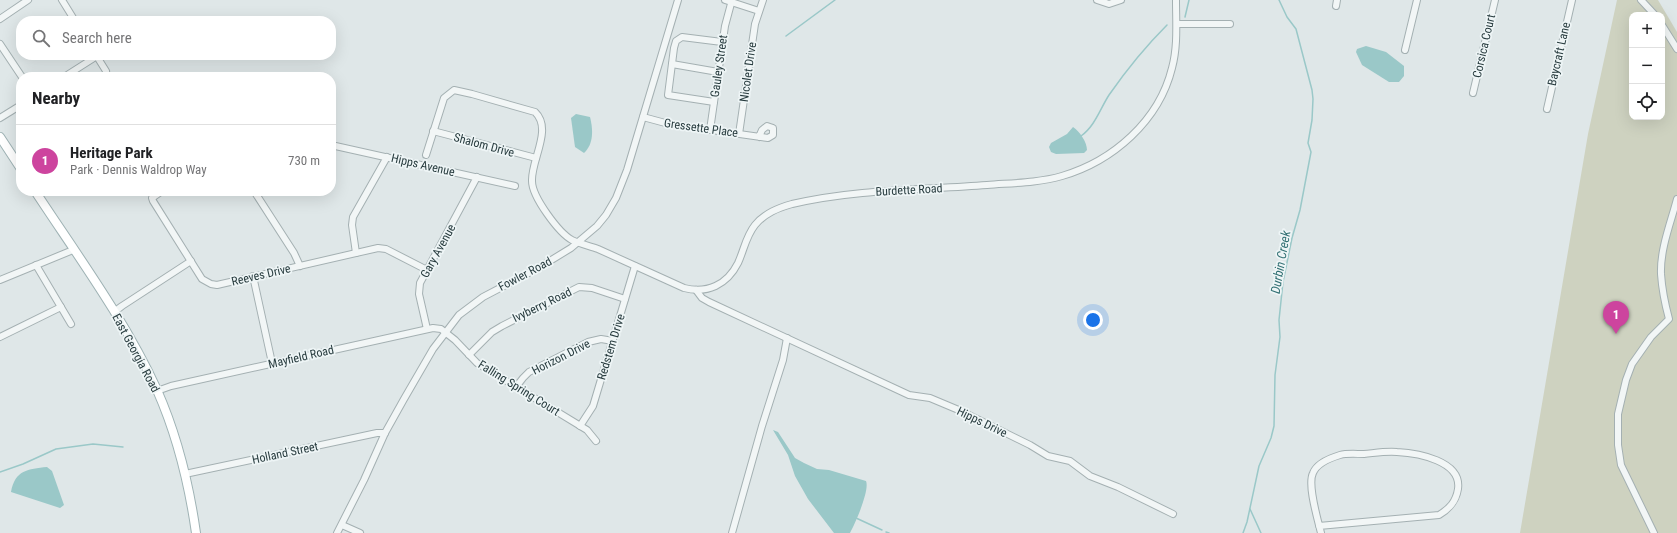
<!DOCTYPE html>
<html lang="en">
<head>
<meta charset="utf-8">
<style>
  body { margin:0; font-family:"Roboto Condensed",sans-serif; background:#f6f6f6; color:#202124 }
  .controls { position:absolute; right:12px; top:12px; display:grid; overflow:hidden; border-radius:8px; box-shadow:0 4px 16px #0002 }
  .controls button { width:36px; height:36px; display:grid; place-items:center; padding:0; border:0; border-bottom:1px solid #e0e0e0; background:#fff; color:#202124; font:20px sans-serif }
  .you { position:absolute; left:1093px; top:320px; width:14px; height:14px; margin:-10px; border:3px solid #fff; border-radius:50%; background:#1a73e8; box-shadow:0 0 0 6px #1a73e833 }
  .badge { display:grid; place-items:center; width:26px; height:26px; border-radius:50%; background:#cd449e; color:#fff; font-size:13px; font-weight:700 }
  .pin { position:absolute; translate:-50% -33px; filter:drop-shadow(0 1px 2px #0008) }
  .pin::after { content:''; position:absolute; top:21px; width:14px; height:12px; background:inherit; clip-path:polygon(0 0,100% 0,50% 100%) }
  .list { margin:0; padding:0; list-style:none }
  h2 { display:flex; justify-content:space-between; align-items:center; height:52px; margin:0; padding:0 16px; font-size:17px }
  h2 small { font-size:13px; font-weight:400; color:#757577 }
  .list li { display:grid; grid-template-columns:26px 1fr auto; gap:12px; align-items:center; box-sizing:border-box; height:72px; padding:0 16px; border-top:1px solid #e0e0e0 }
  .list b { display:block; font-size:15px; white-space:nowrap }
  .list p { margin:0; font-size:13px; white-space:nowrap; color:#757577 }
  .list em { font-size:13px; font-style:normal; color:#757577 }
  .icon { flex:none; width:22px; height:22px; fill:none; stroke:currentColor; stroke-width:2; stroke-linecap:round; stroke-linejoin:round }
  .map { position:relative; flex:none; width:1677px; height:533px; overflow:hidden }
  .search { position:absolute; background:#fff; box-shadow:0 4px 16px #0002; left:16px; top:16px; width:320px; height:44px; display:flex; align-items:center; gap:10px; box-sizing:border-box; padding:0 14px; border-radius:16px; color:#757577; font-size:15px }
  .panel { position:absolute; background:#fff; box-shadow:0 4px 16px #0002; left:16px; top:72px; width:320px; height:124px; border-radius:16px }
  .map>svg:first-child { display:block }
</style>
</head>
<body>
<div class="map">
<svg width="1677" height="533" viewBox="0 0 1677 533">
  <rect width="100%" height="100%" fill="#dfe7e8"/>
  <path fill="#ced2c0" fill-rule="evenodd" d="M 1617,0 L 1658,0 L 1677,32 L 1677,533 L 1520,533 L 1588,134 ZM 1632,15 L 1662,15 L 1662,117 L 1632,117 Z"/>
  <g fill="#9ac8c8">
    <polygon points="1366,46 1386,52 1404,66 1404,76 1399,82 1389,82 1362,65 1356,52 1357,49"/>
    <path d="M 576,114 L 590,117 C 593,129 594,144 584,153 L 575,147 L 571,118 Z"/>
    <path d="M 1073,127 C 1080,132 1087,142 1087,150 L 1084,153 L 1056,154 L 1051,152 L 1049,147 L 1051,143 L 1067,134 Z"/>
    <path d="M 773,430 L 778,432 L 795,458 L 804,463 L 817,469 L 829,470 L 866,481 C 870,490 855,524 850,533 L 834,533 L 808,499 L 795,476 L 788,455 Z"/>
    <path d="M 47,467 L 52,471 L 64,505 L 60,508 L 11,492 C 15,470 28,469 47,467 Z"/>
  </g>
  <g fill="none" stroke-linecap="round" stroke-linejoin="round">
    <g stroke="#9ac8c8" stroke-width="1.5">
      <polyline points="1185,17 1189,0"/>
      <polyline points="786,36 835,0"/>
      <path d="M 1081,136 C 1095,126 1100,109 1109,95 C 1125,72 1146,46 1167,25"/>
      <polyline points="0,472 23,464 56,449 93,444 123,447"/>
      <polyline points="1250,509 1261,533"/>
      <polyline points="856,518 882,530"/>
      <polyline points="886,532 889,533"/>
      <polyline points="1243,533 1247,522 1259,466 1271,438 1274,426 1275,375 1280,337 1279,320 1283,282 1292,238 1300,210 1311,152 1308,143 1312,120 1313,99 1312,90 1296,29 1287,17 1279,0"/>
    </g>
    <defs>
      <g id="minor">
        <polyline points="62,0 75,21"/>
        <polyline points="725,0 759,11"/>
        <polyline points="1097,0 1109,4 1121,0"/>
        <polyline points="1641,0 1655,15"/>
        <polyline points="1336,6 1337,0"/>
        <polyline points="0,19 28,0"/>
        <polyline points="1177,24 1230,24"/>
        <polyline points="1662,25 1677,49"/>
        <polyline points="0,44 22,77"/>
        <polyline points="1405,50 1417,0"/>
        <polyline points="96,55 106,71"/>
        <polyline points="672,64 718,72"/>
        <polyline points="64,77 97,56"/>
        <polyline points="1473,93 1495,0"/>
        <polyline points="714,102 668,95 674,48 676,41 682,37 722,42"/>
        <polyline points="1547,109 1572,0"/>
        <polyline points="643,117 669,124 768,138 773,135 773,128 767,126 762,130 759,137"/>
        <polyline points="0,118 21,105"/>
        <polyline points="710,130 725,26 732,0"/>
        <polyline points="433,131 536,158"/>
        <polyline points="739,134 755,24 763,0"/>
        <polyline points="331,145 515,186"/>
        <path d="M 426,155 L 444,98 L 454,90 L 472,94 L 535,112 C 553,129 531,160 532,181 C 532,197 559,233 572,240 C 580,244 590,246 598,249 C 627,262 655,275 684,288 C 707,294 727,285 738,263 C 744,250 746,236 755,225 C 765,213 778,208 792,204 C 856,189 922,190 987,185 C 1012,183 1038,183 1062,176 C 1113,161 1159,121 1172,68 C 1178,46 1176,23 1176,0"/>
        <polyline points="162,191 152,198 153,201 202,279 211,284 217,285 378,248 386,249 427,270"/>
        <polyline points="254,191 294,253 300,266"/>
        <polyline points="356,253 352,225 353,217 387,157"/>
        <polyline points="36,265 71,324"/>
        <polyline points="253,276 272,363"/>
        <polyline points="0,280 73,250"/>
        <polyline points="696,290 702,298 709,302 909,395 930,398 961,411 1030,445 1048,456 1070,461 1090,476 1118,487 1173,514"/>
        <polyline points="114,312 122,306 191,261"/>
        <polyline points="427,329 419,294 420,283 477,177"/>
        <polyline points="0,337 61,307"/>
        <polyline points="469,355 492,332 502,326 579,287 592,288 625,299"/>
        <polyline points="516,387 523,378 529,372 588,342 601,339 613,341"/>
        <polyline points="157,391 171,386 433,328 441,329 455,340 477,363 587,430 596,441"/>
        <polyline points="580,426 593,406 635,266"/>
        <polyline points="185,474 377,433 385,433"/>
        <polyline points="342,525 360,533"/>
        <path d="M 1319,526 L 1439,515 C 1449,509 1456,502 1458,489 C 1462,461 1418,453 1397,452 C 1386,451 1375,453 1364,454 C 1356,454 1347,453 1340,455 C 1330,458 1317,463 1313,473 C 1307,485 1318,520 1321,533"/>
        <polyline points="337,533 364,480 385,433 404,399 433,349 459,315 483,297 540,267 571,248 597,226 606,215 616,198 627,170 678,0"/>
        <polyline points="732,533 762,426 783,360 787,338"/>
        <path d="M 1654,533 L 1621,465 L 1618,445 L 1618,414 L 1626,380 L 1632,364 L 1651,337 L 1669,319 C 1665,304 1662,289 1661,274 C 1660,249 1671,222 1677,199"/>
      </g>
      <g id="major">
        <polyline points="0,137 21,169"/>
        <path d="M 35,191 C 77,255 125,320 157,390 C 177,435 189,484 196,533"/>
      </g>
    </defs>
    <use href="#minor" stroke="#a4b0b2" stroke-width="8"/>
    <use href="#major" stroke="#9eb2b4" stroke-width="10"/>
    <use href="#minor" stroke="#f2f6f6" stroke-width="6"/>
    <use href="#major" stroke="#fff" stroke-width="8"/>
  </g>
  <g text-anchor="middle" stroke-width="3.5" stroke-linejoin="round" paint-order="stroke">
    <g font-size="12" fill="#283c3f" stroke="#eef5f6">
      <text transform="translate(1484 46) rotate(-77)" y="4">Corsica Court</text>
      <text transform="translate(1559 54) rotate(-77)" y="4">Baycraft Lane</text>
      <text transform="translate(719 66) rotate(-82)" y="4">Gauley Street</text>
      <text transform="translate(748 72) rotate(-82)" y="4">Nicolet Drive</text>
      <text transform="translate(701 128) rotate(8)" y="4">Gressette Place</text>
      <text transform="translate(484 145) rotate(15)" y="4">Shalom Drive</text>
      <text transform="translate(423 165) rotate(13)" y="4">Hipps Avenue</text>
      <text transform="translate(909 190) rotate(-3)" y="4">Burdette Road</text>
      <text transform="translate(438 251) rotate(-61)" y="4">Gary Avenue</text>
      <text transform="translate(525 274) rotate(-28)" y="4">Fowler Road</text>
      <text transform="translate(261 275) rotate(-13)" y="4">Reeves Drive</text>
      <text transform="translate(542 305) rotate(-26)" y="4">Ivyberry Road</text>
      <text transform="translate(611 347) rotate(-73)" y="4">Redstem Drive</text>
      <text transform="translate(136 353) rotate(62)" y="4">East Georgia Road</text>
      <text transform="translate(301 357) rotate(-13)" y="4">Mayfield Road</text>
      <text transform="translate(561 357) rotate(-27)" y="4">Horizon Drive</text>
      <text transform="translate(519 388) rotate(32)" y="4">Falling Spring Court</text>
      <text transform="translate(982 422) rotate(26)" y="4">Hipps Drive</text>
      <text transform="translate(285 453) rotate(-12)" y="4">Holland Street</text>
    </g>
    <g font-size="13" font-style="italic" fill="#327073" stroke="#eef5f6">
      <text transform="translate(1280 262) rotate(-80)" y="5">Durbin Creek</text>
    </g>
  </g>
</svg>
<div class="controls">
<button>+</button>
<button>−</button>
<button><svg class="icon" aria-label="locate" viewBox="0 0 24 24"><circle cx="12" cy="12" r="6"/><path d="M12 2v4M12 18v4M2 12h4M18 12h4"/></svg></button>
</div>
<div class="you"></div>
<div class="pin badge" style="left:1616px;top:334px">1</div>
<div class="search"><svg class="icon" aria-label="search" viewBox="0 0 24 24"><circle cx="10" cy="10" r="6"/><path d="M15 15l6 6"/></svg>Search here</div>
<section class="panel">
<h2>Nearby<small></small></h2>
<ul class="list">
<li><span class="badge">1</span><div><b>Heritage Park</b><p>Park · Dennis Waldrop Way</p></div><em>730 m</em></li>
</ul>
</section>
</div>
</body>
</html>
